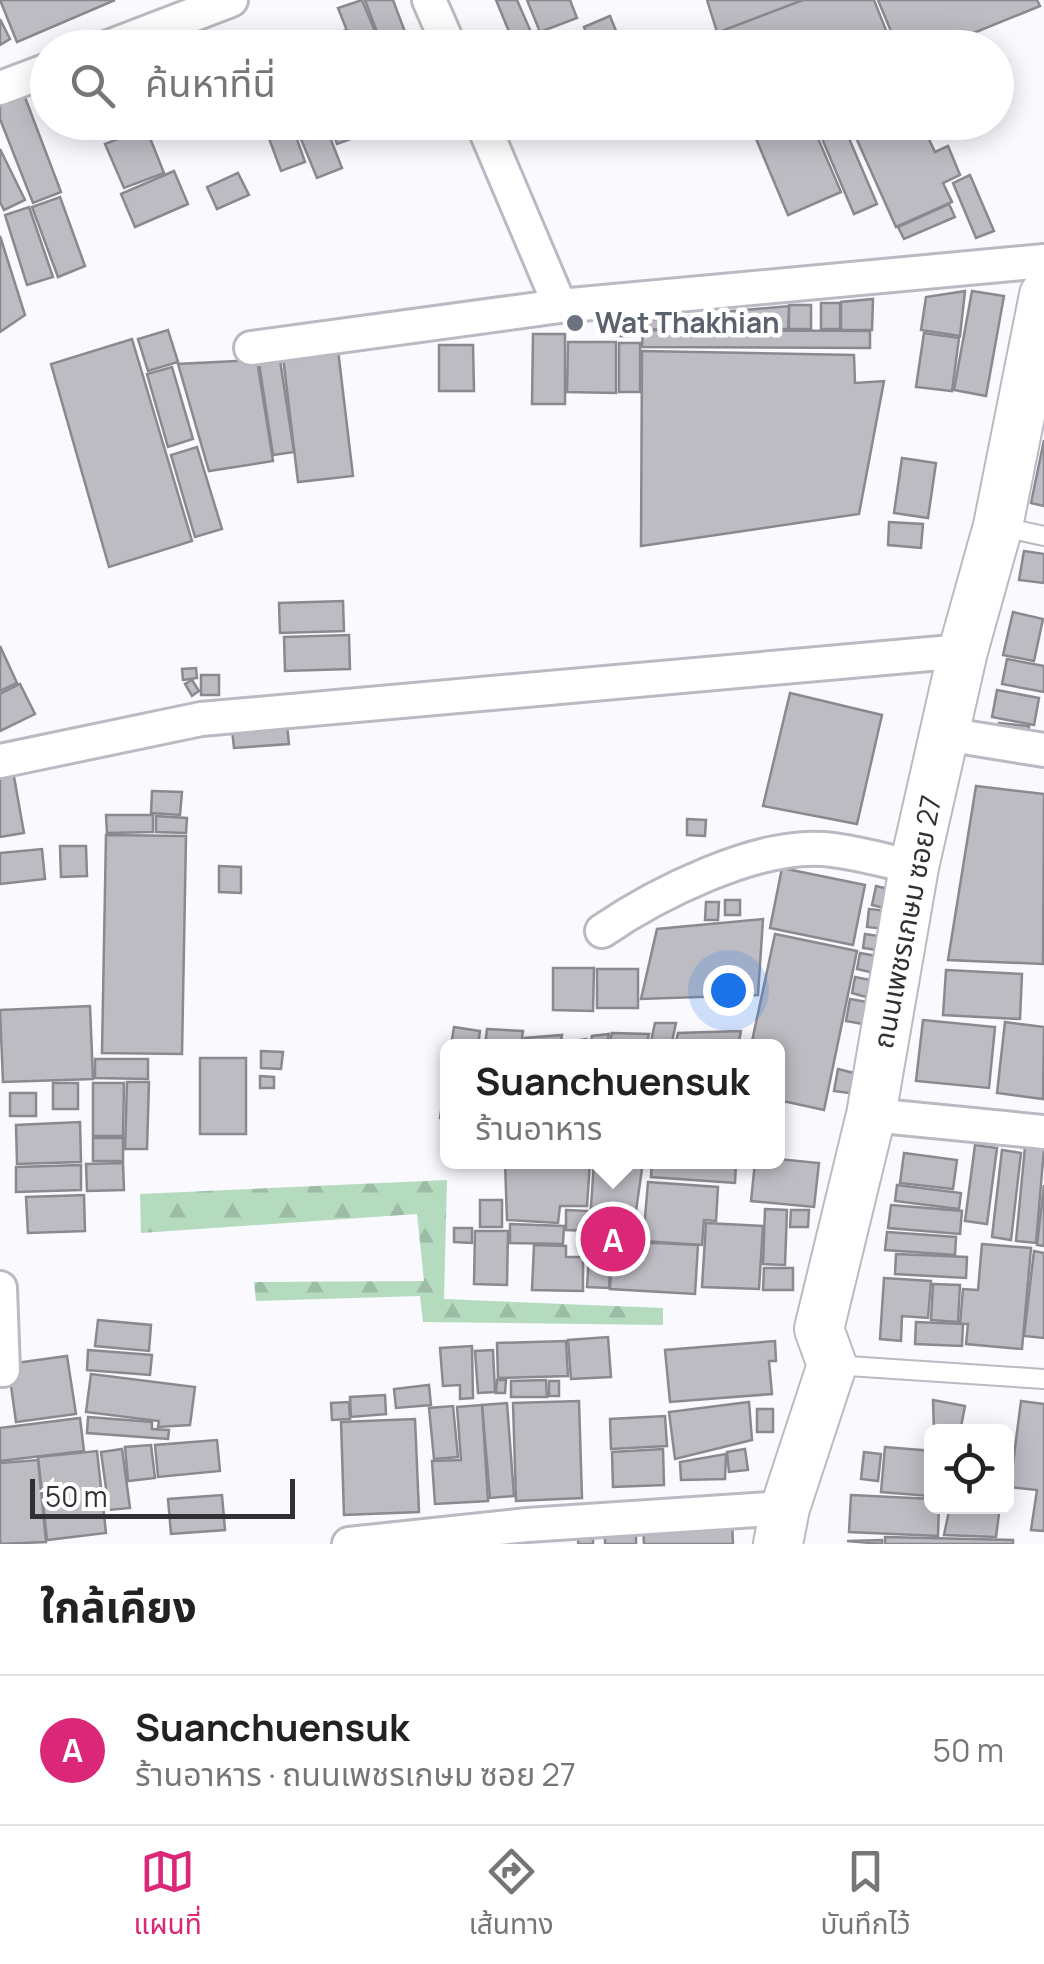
<!DOCTYPE html>
<html lang="th">
<head>
<meta charset="utf-8">
<style>
  body { margin:0; font-family:Manrope,"Noto Sans Thai",sans-serif; background:#f6f6f6; color:#222 }
  .controls { position:absolute; right:30px; bottom:30px; display:grid; overflow:hidden; border-radius:15px; box-shadow:0 5px 25px #0003 }
  .controls button { width:90px; height:90px; display:grid; place-items:center; padding:0; border:0; border-bottom:2px solid #e0e0e0; background:#fff; color:#222; font:50px sans-serif }
  .scale { position:absolute; left:30px; bottom:25px; width:265px; box-sizing:border-box; padding-left:10px; border:5px solid #313134; border-top:0; font-size:28px; line-height:35px; white-space:nowrap; color:#313134; -webkit-text-stroke:8px #fff; paint-order:stroke }
  .you { position:absolute; left:728px; top:990px; width:35px; height:35px; margin:-25px; border:8px solid #fff; border-radius:50%; background:#1a73e8; box-shadow:0 0 0 15px #1a73e833 }
  .badge { display:grid; place-items:center; width:65px; height:65px; border-radius:50%; background:#db2777; color:#fff; font-size:32px; font-weight:700 }
  .pin { position:absolute; translate:-50% -50%; border:5px solid #fff; box-shadow:0 2px 10px #0006 }
  .popup { position:absolute; left:440px; top:1039px; width:345px; height:130px; box-sizing:border-box; display:grid; place-content:center; border-radius:15px; background:#fff; filter:drop-shadow(0 2px 8px #0005); font-size:32px; white-space:nowrap; color:#767676 }
  .popup b { font-size:38px; color:#222 }
  .popup::after { content:''; position:absolute; left:50%; top:100%; margin-left:-20px; border:20px solid transparent; border-top-color:#fff }
  .list { margin:0; padding:0; list-style:none }
  h2 { display:flex; justify-content:space-between; align-items:center; height:130px; margin:0; padding:0 40px; font-size:42px }
  h2 small { font-size:32px; font-weight:400; color:#767676 }
  .list li { display:grid; grid-template-columns:65px 1fr auto; gap:30px; align-items:center; box-sizing:border-box; height:150px; padding:0 40px; border-top:2px solid #e0e0e0 }
  .list b { display:block; font-size:38px; white-space:nowrap }
  .list p { margin:0; font-size:32px; white-space:nowrap; color:#767676 }
  .list em { font-size:32px; font-style:normal; color:#767676 }
  .icon { flex:none; width:55px; height:55px; fill:none; stroke:currentColor; stroke-width:2; stroke-linecap:round; stroke-linejoin:round }
  .map { position:relative; flex:none; width:1044px; height:1544px; overflow:hidden }
  .search { position:absolute; background:#fff; box-shadow:0 5px 25px #0003; left:30px; right:30px; top:30px; height:110px; display:flex; align-items:center; gap:25px; box-sizing:border-box; padding:0 35px; border-radius:55px; color:#767676; font-size:38px }
  .sheet { height:280px; background:#fff }
  nav { display:flex; justify-content:space-around; align-items:center; box-sizing:border-box; height:140px; border-top:2px solid #e0e0e0; background:#fff; font-size:28px; color:#767676 }
  nav a { display:grid; justify-items:center; gap:5px }
  nav .on { color:#db2777 }
  .map>svg:first-child { display:block }
</style>
</head>
<body>
<div class="map">
<svg width="1044" height="1544" viewBox="0 0 1044 1544">
  <defs>
    <pattern id="forest-firs" width="22" height="20" patternUnits="userSpaceOnUse" patternTransform="scale(2.5)"><rect width="22" height="20" fill="#b5dbbf"/><path d="M5 1l3.5 6h-7zM16 11l3.5 6h-7z" fill="#9cbca5"/></pattern>
  </defs>
  <rect width="100%" height="100%" fill="#f9f9fe"/>
  <polygon fill="url(#forest-firs)" points="447,1180 444,1299 663,1308 663,1325 423,1322 420,1296 256,1301 254,1282 424,1281 417,1214 141,1233 140,1194"/>
  <g fill="#bebcc3" stroke="#8b8990" stroke-width="2.5">
    <polygon points="0,0 115,0 17,42"/>
    <polygon points="362,0 382,48 354,48 338,8"/>
    <polygon points="365,0 393,0 408,40 383,48"/>
    <polygon points="496,0 517,0 534,39 515,46"/>
    <polygon points="527,0 570,0 577,18 540,32"/>
    <polygon points="707,0 801,0 808,22 722,48"/>
    <polygon points="803,0 874,0 893,48 700,48 698,40"/>
    <polygon points="878,0 1037,0 1040,6 937,48 898,48"/>
    <polygon points="610,16 623,48 592,48 584,27"/>
    <polygon points="0,19 10,39 0,45"/>
    <polygon points="346,30 353,48 332,48 328,38"/>
    <polygon points="23,92 61,192 33,203 0,119 0,101"/>
    <polygon points="99,122 123,122 102,130"/>
    <polygon points="158,122 176,122 179,129 162,134"/>
    <polygon points="263,122 291,122 305,162 281,171"/>
    <polygon points="294,122 324,122 342,168 317,178"/>
    <polygon points="329,122 354,122 359,136 337,144"/>
    <polygon points="749,122 811,122 841,192 788,215"/>
    <polygon points="815,122 842,122 877,204 854,214"/>
    <polygon points="849,122 939,122 941,126 926,133 935,152 948,146 960,175 943,183 952,202 896,227"/>
    <polygon points="146,128 164,173 124,188 105,144"/>
    <polygon points="0,149 25,200 4,210 0,202"/>
    <polygon points="174,171 188,204 135,227 121,194"/>
    <polygon points="238,173 249,195 217,209 207,187"/>
    <polygon points="970,175 994,231 976,238 953,183"/>
    <polygon points="60,197 85,266 58,277 32,207"/>
    <polygon points="949,204 955,217 904,239 898,227"/>
    <polygon points="29,207 53,277 27,285 5,215"/>
    <polygon points="0,236 25,315 0,332"/>
    <polygon points="965,291 960,336 921,330 926,297"/>
    <polygon points="972,291 1004,296 986,396 954,390"/>
    <polygon points="873,299 872,330 841,330 841,302"/>
    <rect x="821" y="303" width="19" height="26"/>
    <rect x="789" y="305" width="22" height="24"/>
    <polygon points="789,306 788,329 721,329 721,312"/>
    <polygon points="684,316 712,316 712,330 684,329"/>
    <polygon points="682,317 682,330 634,329 634,321"/>
    <rect x="612" y="322" width="21" height="14"/>
    <polygon points="168,330 178,362 148,371 138,339"/>
    <polygon points="643,330 870,331 870,348 642,347"/>
    <polygon points="924,333 959,338 952,391 916,387"/>
    <polygon points="533,334 565,334 565,404 532,404"/>
    <polygon points="132,339 192,541 109,567 51,364"/>
    <polygon points="568,342 616,342 616,393 567,392"/>
    <rect x="619" y="343" width="21" height="49"/>
    <polygon points="439,345 473,345 474,391 439,391"/>
    <polygon points="338,350 353,476 298,482 283,357"/>
    <polygon points="642,351 854,355 855,383 884,381 859,514 641,546"/>
    <polygon points="257,360 273,461 209,471 178,364"/>
    <polygon points="280,360 294,452 273,455 259,363"/>
    <polygon points="172,367 193,439 168,447 147,374"/>
    <polygon points="1044,440 1044,506 1031,503"/>
    <polygon points="197,447 222,529 195,537 171,455"/>
    <polygon points="902,458 936,463 928,518 894,513"/>
    <polygon points="889,522 923,524 921,548 888,545"/>
    <polygon points="1024,551 1044,554 1044,583 1019,580"/>
    <polygon points="343,601 344,631 280,633 279,603"/>
    <polygon points="1013,612 1043,619 1034,661 1003,655"/>
    <polygon points="349,635 350,669 285,671 284,637"/>
    <polygon points="0,646 17,683 0,691"/>
    <polygon points="1007,659 1044,666 1044,692 1002,684"/>
    <polygon points="196,668 197,678 183,680 182,669"/>
    <rect x="201" y="675" width="18" height="20"/>
    <polygon points="192,680 199,691 192,696 185,684"/>
    <polygon points="20,684 35,714 0,731 0,694"/>
    <polygon points="997,690 1039,698 1034,725 992,717"/>
    <polygon points="790,693 882,715 857,824 763,806"/>
    <polygon points="999,723 1029,726 1028,738 997,735"/>
    <polygon points="287,725 289,744 234,748 232,730"/>
    <polygon points="13,771 24,833 0,837 0,773"/>
    <polygon points="976,786 1044,794 1043,964 948,960"/>
    <polygon points="152,791 182,792 180,815 151,813"/>
    <polygon points="106,815 153,815 153,832 107,833"/>
    <polygon points="156,816 187,818 186,833 156,832"/>
    <polygon points="687,819 706,820 705,836 687,835"/>
    <polygon points="106,835 186,836 182,1054 102,1053"/>
    <polygon points="60,846 86,846 87,876 61,877"/>
    <polygon points="42,849 45,879 0,884 0,853"/>
    <polygon points="219,866 241,867 241,893 219,892"/>
    <polygon points="782,868 865,885 853,945 770,928"/>
    <polygon points="876,886 893,890 889,909 872,905"/>
    <rect x="725" y="900" width="15" height="15"/>
    <polygon points="706,902 719,902 718,920 705,920"/>
    <polygon points="869,909 888,911 885,929 867,927"/>
    <polygon points="763,919 758,995 641,999 657,929"/>
    <polygon points="775,934 857,951 824,1110 778,1100 778,1046 751,1046"/>
    <polygon points="865,934 879,936 877,950 863,948"/>
    <polygon points="860,953 877,956 874,973 857,969"/>
    <polygon points="553,968 594,968 593,1011 553,1010"/>
    <rect x="597" y="969" width="41" height="39"/>
    <polygon points="946,970 1022,974 1020,1019 943,1015"/>
    <polygon points="855,977 870,980 866,997 852,993"/>
    <polygon points="850,999 867,1002 863,1024 846,1021"/>
    <polygon points="90,1006 93,1079 3,1082 0,1010"/>
    <polygon points="923,1020 995,1027 989,1088 916,1081"/>
    <polygon points="1005,1022 1044,1027 1043,1099 997,1093"/>
    <polygon points="655,1023 676,1023 671,1046 650,1046"/>
    <polygon points="454,1027 480,1031 478,1046 451,1046"/>
    <polygon points="487,1029 523,1031 521,1046 485,1046"/>
    <polygon points="741,1031 738,1046 675,1046 678,1033"/>
    <polygon points="612,1033 649,1034 646,1046 609,1046"/>
    <polygon points="609,1034 606,1046 590,1046 592,1036"/>
    <polygon points="562,1035 560,1046 524,1046 525,1038"/>
    <polygon points="586,1039 585,1046 561,1046 562,1043"/>
    <polygon points="261,1051 283,1052 281,1069 261,1068"/>
    <rect x="200" y="1058" width="46" height="76"/>
    <polygon points="95,1059 148,1059 148,1079 95,1078"/>
    <polygon points="448,1068 448,1119 440,1118"/>
    <polygon points="838,1069 854,1073 850,1093 834,1091"/>
    <polygon points="260,1076 274,1077 274,1088 260,1088"/>
    <polygon points="127,1082 149,1082 147,1149 125,1149"/>
    <rect x="53" y="1083" width="25" height="26"/>
    <polygon points="93,1083 124,1083 123,1136 93,1136"/>
    <rect x="10" y="1093" width="26" height="23"/>
    <polygon points="80,1122 81,1162 17,1164 16,1125"/>
    <rect x="93" y="1138" width="30" height="23"/>
    <polygon points="975,1145 997,1148 987,1224 965,1221"/>
    <polygon points="1025,1147 1044,1149 1036,1243 1016,1241"/>
    <polygon points="1002,1150 1021,1153 1011,1240 992,1237"/>
    <polygon points="904,1153 957,1160 953,1189 900,1183"/>
    <polygon points="778,1159 819,1163 814,1207 751,1201 755,1162"/>
    <polygon points="505,1162 590,1162 587,1206 560,1206 558,1223 507,1220"/>
    <polygon points="594,1162 643,1162 632,1239 589,1236"/>
    <polygon points="652,1162 736,1162 735,1183 651,1177"/>
    <polygon points="123,1163 124,1190 87,1191 86,1164"/>
    <polygon points="81,1165 81,1190 16,1192 16,1167"/>
    <polygon points="648,1182 718,1187 716,1221 704,1220 702,1245 643,1241"/>
    <polygon points="897,1185 961,1193 959,1209 895,1201"/>
    <polygon points="1044,1185 1044,1246 1037,1245"/>
    <polygon points="84,1195 85,1231 28,1233 26,1197"/>
    <rect x="480" y="1200" width="22" height="27"/>
    <polygon points="891,1205 962,1211 960,1234 888,1228"/>
    <polygon points="765,1209 787,1210 785,1265 763,1264"/>
    <polygon points="566,1210 587,1211 587,1231 566,1230"/>
    <polygon points="791,1210 809,1210 808,1227 790,1227"/>
    <polygon points="706,1223 763,1226 759,1289 702,1287"/>
    <polygon points="510,1224 564,1226 563,1244 510,1243"/>
    <polygon points="454,1228 472,1228 472,1243 454,1242"/>
    <polygon points="475,1231 508,1231 507,1285 474,1284"/>
    <polygon points="887,1232 956,1237 955,1255 885,1250"/>
    <polygon points="590,1241 612,1242 609,1288 587,1287"/>
    <polygon points="613,1241 698,1245 695,1294 610,1289"/>
    <polygon points="982,1244 1031,1248 1022,1349 966,1344 968,1324 960,1324 963,1289 978,1290"/>
    <polygon points="534,1245 566,1246 566,1257 583,1257 583,1291 532,1290"/>
    <polygon points="1034,1251 1044,1253 1044,1338 1024,1336"/>
    <polygon points="896,1254 967,1257 966,1278 895,1274"/>
    <polygon points="764,1268 793,1268 793,1290 763,1290"/>
    <polygon points="884,1278 931,1281 928,1318 902,1316 901,1341 880,1339"/>
    <polygon points="933,1284 960,1285 958,1322 931,1320"/>
    <polygon points="98,1320 151,1325 149,1351 95,1346"/>
    <polygon points="916,1322 963,1324 962,1346 915,1344"/>
    <polygon points="608,1337 611,1377 571,1379 568,1340"/>
    <polygon points="566,1341 568,1376 498,1378 497,1343"/>
    <polygon points="775,1341 776,1361 769,1361 772,1394 670,1402 665,1350"/>
    <polygon points="472,1346 473,1398 460,1399 460,1385 443,1386 440,1348"/>
    <polygon points="88,1350 152,1355 150,1375 87,1370"/>
    <polygon points="493,1350 495,1392 478,1393 475,1351"/>
    <polygon points="67,1356 76,1414 16,1422 8,1364"/>
    <polygon points="91,1374 195,1387 190,1425 158,1427 159,1421 86,1412"/>
    <polygon points="497,1380 506,1380 505,1393 496,1393"/>
    <polygon points="546,1380 547,1397 511,1397 511,1381"/>
    <rect x="549" y="1381" width="10" height="15"/>
    <polygon points="429,1385 431,1405 396,1408 394,1389"/>
    <polygon points="385,1395 386,1414 351,1417 350,1397"/>
    <polygon points="933,1400 965,1406 960,1432 934,1432"/>
    <polygon points="579,1401 582,1498 516,1501 513,1403"/>
    <polygon points="1021,1401 1044,1404 1044,1531 1031,1530 1037,1490 1010,1487"/>
    <polygon points="349,1402 350,1419 332,1420 331,1403"/>
    <polygon points="749,1402 752,1440 675,1459 669,1412"/>
    <polygon points="507,1403 514,1496 490,1498 482,1405"/>
    <polygon points="482,1405 488,1501 435,1504 432,1461 461,1460 457,1407"/>
    <polygon points="453,1406 458,1457 434,1459 429,1408"/>
    <rect x="757" y="1409" width="16" height="23"/>
    <polygon points="665,1416 667,1446 611,1449 610,1419"/>
    <polygon points="88,1417 152,1422 152,1429 169,1430 168,1439 87,1433"/>
    <polygon points="80,1418 84,1451 0,1461 0,1428"/>
    <polygon points="415,1419 419,1512 344,1515 341,1422"/>
    <polygon points="217,1440 220,1471 158,1477 155,1445"/>
    <polygon points="151,1445 155,1478 128,1481 125,1447"/>
    <polygon points="885,1447 932,1451 929,1496 881,1492"/>
    <polygon points="122,1449 130,1508 109,1510 101,1452"/>
    <polygon points="663,1449 664,1485 613,1487 612,1452"/>
    <polygon points="745,1449 748,1470 729,1472 727,1452"/>
    <polygon points="97,1451 106,1533 47,1540 38,1457"/>
    <polygon points="864,1452 881,1454 878,1481 861,1479"/>
    <polygon points="726,1454 725,1479 681,1480 680,1462"/>
    <polygon points="38,1460 46,1542 0,1544 0,1463"/>
    <polygon points="222,1495 225,1530 171,1534 168,1499"/>
    <polygon points="851,1495 932,1499 932,1506 939,1506 938,1536 849,1532"/>
    <polygon points="950,1506 1000,1506 996,1537 944,1535"/>
    <polygon points="732,1521 733,1544 644,1544 643,1527"/>
    <polygon points="605,1532 636,1533 636,1544 605,1544"/>
    <polygon points="579,1535 593,1537 593,1544 578,1544"/>
    <polygon points="885,1537 1013,1540 1013,1544 885,1544"/>
    <polygon points="882,1540 882,1544 847,1541"/>
  </g>
  <g fill="none" stroke-linecap="round" stroke-linejoin="round">
    <defs>
      <g id="lane">
        <polyline points="998,526 1044,536"/>
        <polyline points="833,1365 1044,1379"/>
      </g>
      <g id="street">
        <polyline points="429,0 450,48"/>
        <polyline points="106,48 231,0"/>
        <polyline points="0,88 48,70"/>
        <polyline points="482,122 560,306"/>
        <polyline points="251,348 560,306 1044,261"/>
        <polyline points="945,734 1044,750"/>
        <polyline points="0,761 201,719 963,651"/>
        <path d="M 602,931 C 656,894 756,844 823,849 C 853,851 885,861 914,867"/>
        <polyline points="871,1115 1044,1132"/>
        <polyline points="0,1288 3,1370"/>
        <polyline points="349,1544 527,1525 785,1508"/>
      </g>
      <polyline id="secondary" points="778,1544 785,1508 832,1365 819,1329 871,1115 914,867 963,651 998,526 1044,295"/>
    </defs>
    <use href="#lane" stroke="#babac2" stroke-width="22"/>
    <use href="#street" stroke="#babac2" stroke-width="38"/>
    <use href="#secondary" stroke="#babac2" stroke-width="52"/>
    <use href="#lane" stroke="#fff" stroke-width="18"/>
    <use href="#street" stroke="#fff" stroke-width="32"/>
    <use href="#secondary" stroke="#fff" stroke-width="48"/>
  </g>
  <circle fill="#6b7280" stroke="#fff" stroke-width="4" cx="575" cy="323" r="10"/>
  <g text-anchor="middle" stroke-width="9" stroke-linejoin="round" paint-order="stroke">
    <g font-size="28" font-weight="bold" fill="#5b616d" stroke="#fff" text-anchor="start">
      <text x="595" y="333">Wat Thakhian</text>
    </g>
    <g font-size="28" fill="#313134" stroke="#fff">
      <text transform="translate(907 922) rotate(-79)" y="10">ถนนเพชรเกษม ซอย 27</text>
    </g>
  </g>
</svg>
<div class="controls">
<button><svg class="icon" aria-label="locate" viewBox="0 0 24 24"><circle cx="12" cy="12" r="6"/><path d="M12 2v4M12 18v4M2 12h4M18 12h4"/></svg></button>
</div>
<div class="scale">50 m</div>
<div class="you"></div>
<div class="pin badge" style="left:613px;top:1239px">A</div>
<div class="popup"><b>Suanchuensuk</b>ร้านอาหาร</div>
<div class="search"><svg class="icon" aria-label="search" viewBox="0 0 24 24"><circle cx="10" cy="10" r="6"/><path d="M15 15l6 6"/></svg>ค้นหาที่นี่</div>
</div>
<section class="sheet">
<h2>ใกล้เคียง<small></small></h2>
<ul class="list">
<li><span class="badge">A</span><div><b>Suanchuensuk</b><p>ร้านอาหาร · ถนนเพชรเกษม ซอย 27</p></div><em>50 m</em></li>
</ul>
</section>
<nav>
<a class="on"><svg class="icon" aria-label="map" viewBox="0 0 24 24"><path d="M3 6l6-2 6 2 6-2v14l-6 2-6-2-6 2zM9 4v14M15 6v14"/></svg>แผนที่</a>
<a><svg class="icon" aria-label="directions" viewBox="0 0 24 24"><path d="M12 3l9 9-9 9-9-9zM9 14v-3h6M13 9l2 2-2 2"/></svg>เส้นทาง</a>
<a><svg class="icon" aria-label="saved" viewBox="0 0 24 24"><path d="M7 4h10v16l-5-4-5 4z"/></svg>บันทึกไว้</a>
</nav>
</body>
</html>
